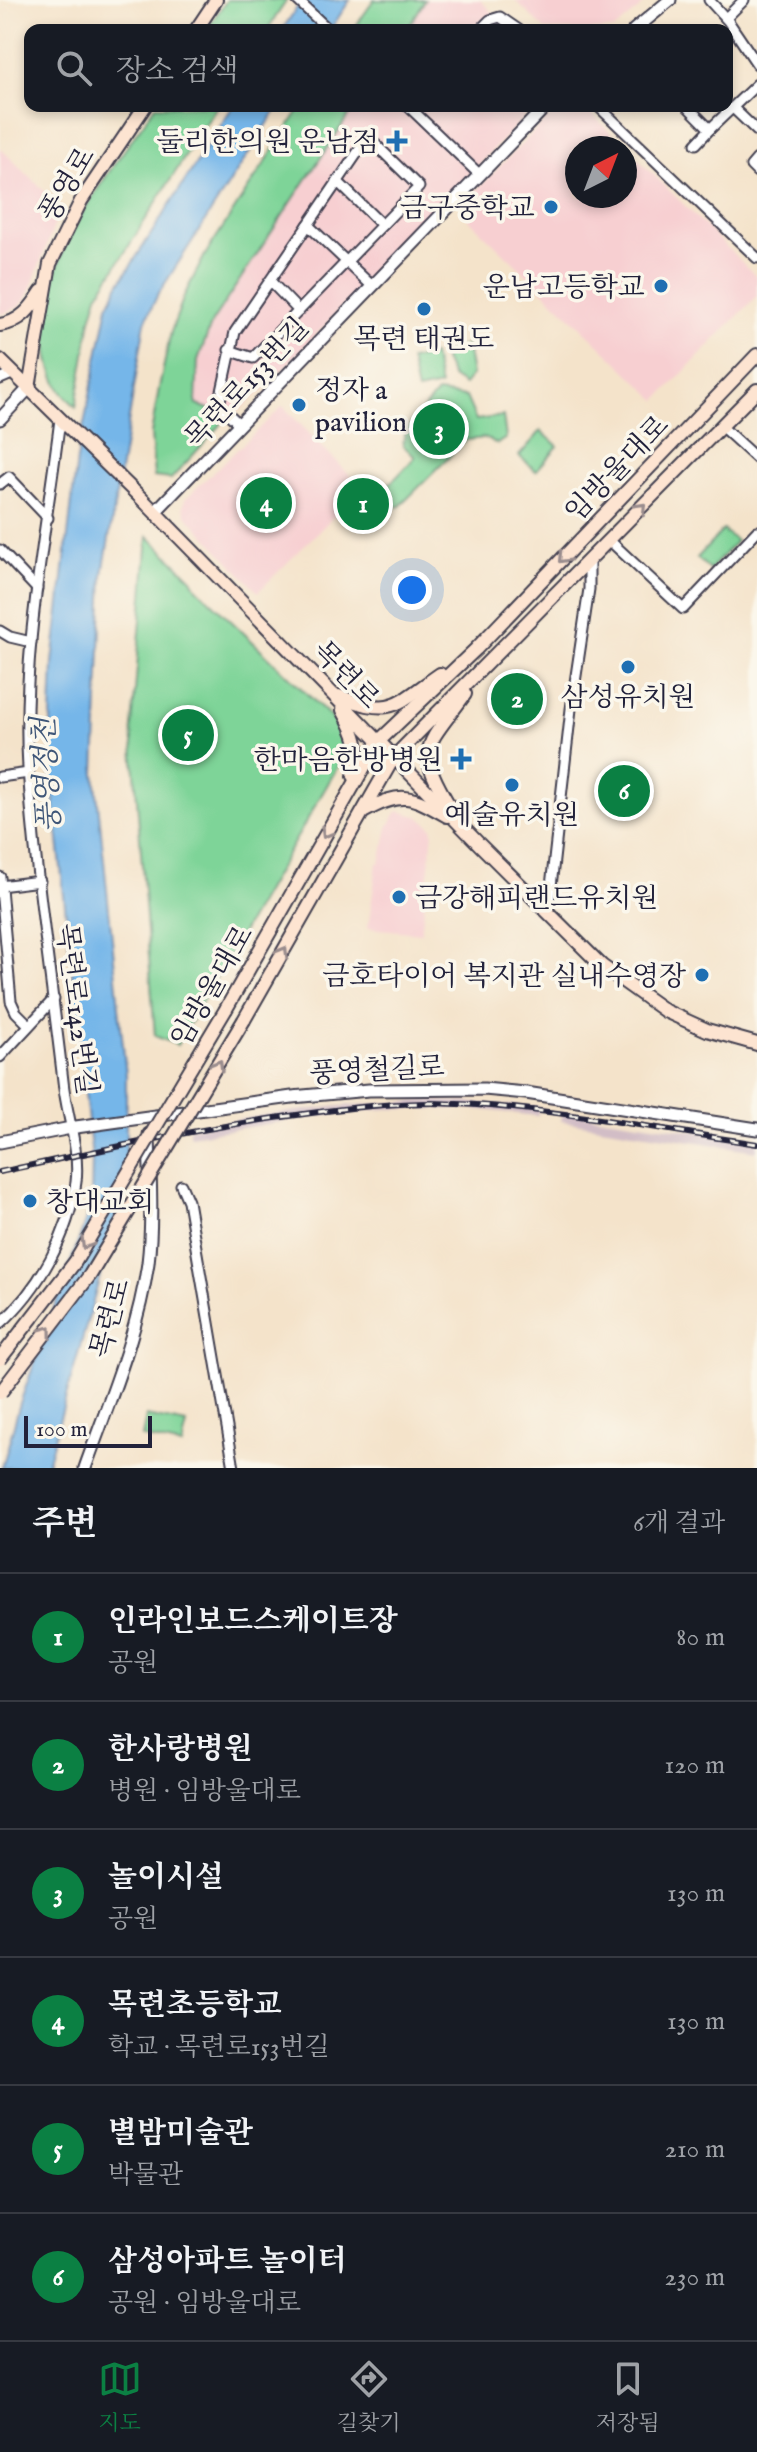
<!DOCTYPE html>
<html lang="ko">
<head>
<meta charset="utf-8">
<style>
  body { margin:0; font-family:"IM FELL English","Noto Serif KR",serif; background:#20242c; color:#f1f3f6 }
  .compass { position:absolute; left:565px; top:136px; width:72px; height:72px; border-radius:50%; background:#171b24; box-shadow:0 4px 12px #0003; rotate:42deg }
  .scale { position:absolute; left:24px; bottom:20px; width:128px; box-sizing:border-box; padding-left:8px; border:4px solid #22223b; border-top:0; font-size:22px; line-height:28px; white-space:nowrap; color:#22223b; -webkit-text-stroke:6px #fbf7ec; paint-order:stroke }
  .you { position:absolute; left:412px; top:590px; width:28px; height:28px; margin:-20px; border:6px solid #fff; border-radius:50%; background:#1a73e8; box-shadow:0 0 0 12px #1a73e833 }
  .badge { display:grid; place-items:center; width:52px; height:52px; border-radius:50%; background:#0b8043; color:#fff; font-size:26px; font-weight:700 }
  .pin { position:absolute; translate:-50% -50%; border:4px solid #fff; box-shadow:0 2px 8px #0006 }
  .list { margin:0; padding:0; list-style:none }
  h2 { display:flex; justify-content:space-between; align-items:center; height:104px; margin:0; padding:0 32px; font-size:34px }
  h2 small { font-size:26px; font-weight:400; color:#9ea1a6 }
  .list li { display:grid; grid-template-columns:52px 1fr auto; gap:24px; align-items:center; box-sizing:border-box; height:128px; padding:0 32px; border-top:2px solid #363941 }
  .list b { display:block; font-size:30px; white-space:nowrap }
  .list p { margin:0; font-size:26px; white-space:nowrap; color:#9ea1a6 }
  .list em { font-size:26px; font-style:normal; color:#9ea1a6 }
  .icon { flex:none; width:44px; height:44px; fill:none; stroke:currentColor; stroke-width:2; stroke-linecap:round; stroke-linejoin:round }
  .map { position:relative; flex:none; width:757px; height:1468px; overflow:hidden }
  .search { position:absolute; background:#171b24; box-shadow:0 4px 12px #0003; left:24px; right:24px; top:24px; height:88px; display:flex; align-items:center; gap:20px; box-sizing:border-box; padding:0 28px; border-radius:16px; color:#9ea1a6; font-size:30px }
  .sheet { height:872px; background:#171b24 }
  nav { display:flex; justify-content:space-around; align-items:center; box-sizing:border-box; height:112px; border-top:2px solid #363941; background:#171b24; font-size:22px; color:#9ea1a6 }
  nav a { display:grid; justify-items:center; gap:4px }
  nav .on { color:#0b8043 }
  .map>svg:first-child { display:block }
</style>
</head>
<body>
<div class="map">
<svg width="757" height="1468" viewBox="0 0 757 1468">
  <rect width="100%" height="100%" fill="#fbf7ec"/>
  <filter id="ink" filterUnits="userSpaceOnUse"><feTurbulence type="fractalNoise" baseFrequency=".0125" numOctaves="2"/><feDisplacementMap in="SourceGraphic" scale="16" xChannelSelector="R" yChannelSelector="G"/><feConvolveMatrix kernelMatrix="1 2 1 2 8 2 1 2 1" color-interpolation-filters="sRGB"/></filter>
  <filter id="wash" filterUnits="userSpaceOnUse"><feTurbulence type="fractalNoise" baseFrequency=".006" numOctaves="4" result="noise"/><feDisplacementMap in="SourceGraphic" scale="32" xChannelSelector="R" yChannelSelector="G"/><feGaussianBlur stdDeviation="1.8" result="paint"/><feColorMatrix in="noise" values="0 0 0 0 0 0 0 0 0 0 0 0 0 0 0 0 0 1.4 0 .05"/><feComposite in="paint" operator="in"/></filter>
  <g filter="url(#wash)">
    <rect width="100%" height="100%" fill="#f4e3ca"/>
    <g fill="#f7cfd1" fill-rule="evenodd">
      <polygon points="425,0 480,0 510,30 407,30"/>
      <polygon points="515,0 649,0 614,30 545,30"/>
      <polygon points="355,106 535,106 263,390 220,426 222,422 210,409 197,405 196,401 198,360 212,322"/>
      <path d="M 559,106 L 584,106 L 757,277 L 757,296 L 657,400 L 461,212 L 465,202 ZM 577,148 L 625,148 L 625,196 L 577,196 Z"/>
      <polygon points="0,148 61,207 28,296 19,307 2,314 0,313"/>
      <polygon points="283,406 362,488 258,592 186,515 183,507 185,499"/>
      <polygon points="399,811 420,817 432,827 433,833 421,933 368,928 377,863 380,862 388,828 395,814"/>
    </g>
    <g fill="#d2bdc6">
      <polygon points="429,1100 539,1107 538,1116 473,1109 387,1109 339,1113 190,1136 189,1133 189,1128 265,1115 339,1106"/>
      <polygon points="563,1112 757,1140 757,1151 561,1121"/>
    </g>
    <g fill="#7ed498" stroke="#507b6a" stroke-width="2">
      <polygon points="227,0 287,0 267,30 206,30"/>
      <polygon points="374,0 425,0 407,30 353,30"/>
      <path d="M 155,106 L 217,106 L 98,295 L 91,319 L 76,407 C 71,401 64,396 60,389 C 33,341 51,269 76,224 C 99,183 129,145 155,106 Z"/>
      <path d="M 302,106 L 355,106 L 212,322 L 198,360 L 196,401 L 197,405 C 208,408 216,411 222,422 L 220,426 L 171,479 L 154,477 L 151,434 L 159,388 L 171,332 L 184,296 L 205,255 Z"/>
      <polygon points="467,345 472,375 464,385 452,377 444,360 447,351"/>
      <polygon points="433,355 440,386 417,391 410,360"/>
      <path d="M 437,393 L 466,397 L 476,420 L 503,416 L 506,438 L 497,444 L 485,438 L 466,440 L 400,506 L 355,518 L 349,506 L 365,492 C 386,494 402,471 415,457 L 403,445 L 405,431 Z"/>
      <polygon points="541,431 558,446 536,471 519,456"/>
      <polygon points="723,530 736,541 710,570 697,558"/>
      <polygon points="148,536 192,579 197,588 332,718 347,740 344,756 177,1045 155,1036 134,760 132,727"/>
      <polygon points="146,1416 187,1424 182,1446 142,1437"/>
    </g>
    <g fill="#74b6e9" stroke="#4b6c92" stroke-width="2">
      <polygon points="302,0 350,0 330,30 282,30"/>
      <polygon points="233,106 279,106 157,296 145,322 103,574 95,773 126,1075 126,1156 117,1216 46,1468 2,1468 20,1403 91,1205 92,1159 51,774 51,715 53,662 77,459 108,306 119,284"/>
    </g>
  </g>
  <g filter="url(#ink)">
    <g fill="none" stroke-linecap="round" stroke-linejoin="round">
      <defs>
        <g id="minor">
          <polyline points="297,0 329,30"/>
          <polyline points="709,0 728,21 757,64"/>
          <polyline points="726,18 744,0"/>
          <polyline points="480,30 490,20 500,17 519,30"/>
          <polyline points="408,106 480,175"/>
          <polyline points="598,106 757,258"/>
          <polyline points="687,106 710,129 757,84"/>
          <polyline points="733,108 757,131"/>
          <polyline points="696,144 710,129"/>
          <polyline points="757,159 751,166 757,172"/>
          <polyline points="337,181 382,225"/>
          <polyline points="308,225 371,285"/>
          <polyline points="270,281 299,311"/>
          <polyline points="229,350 253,358 419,187 375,144 367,142 362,146 235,332 219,405 239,424"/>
          <polyline points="0,379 14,373"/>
          <polyline points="721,426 757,459"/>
          <polyline points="0,484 9,477 48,518"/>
          <polyline points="609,540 683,609 757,531"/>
          <polyline points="0,550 37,589"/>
          <polyline points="0,631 10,637 31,642"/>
          <polyline points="0,777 29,773"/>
          <polyline points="0,877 11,1001 16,1012 29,1025"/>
          <polyline points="0,886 40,881"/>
          <polyline points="548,913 571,709 589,589 589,560"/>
          <polyline points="0,1057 54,999"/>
          <polyline points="181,1185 188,1201 234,1468"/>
          <path d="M 0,1324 C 39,1289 69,1235 76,1182 C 80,1149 66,1114 63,1081 C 51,977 35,872 28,768 C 21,651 46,534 60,419"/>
        </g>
        <g id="tertiary">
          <polyline points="634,30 670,0"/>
          <polyline points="0,419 29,388"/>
          <polyline points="155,512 546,106"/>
          <polyline points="0,1142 76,1127 292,1097 369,1090 484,1089 526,1093 757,1129"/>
          <path d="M 85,1468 C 109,1401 138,1333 148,1263 C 153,1221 150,1177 149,1134"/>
        </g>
        <g id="secondary">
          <polyline points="196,30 216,0"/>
          <path d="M 0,325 C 21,322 31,308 42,291"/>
          <polyline points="0,360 142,499 480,845 602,966 665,1011 707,1030 757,1044"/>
          <polyline points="29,388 50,264 81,201 145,106"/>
          <path d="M 339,696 C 394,717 395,705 440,674"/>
          <path d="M 343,710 C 356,733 363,750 354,776"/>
          <path d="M 450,807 C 414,746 426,748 465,694"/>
          <path d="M 365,811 C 402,790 412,796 447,816"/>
          <polyline points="226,1009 379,741 476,649 757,355"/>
          <polyline points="244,1020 394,757 757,390"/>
        </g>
      </defs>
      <use href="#minor" stroke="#423f50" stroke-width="13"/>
      <use href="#tertiary" stroke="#423f50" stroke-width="15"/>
      <use href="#secondary" stroke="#423f50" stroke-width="16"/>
      <use href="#minor" stroke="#fff" stroke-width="9"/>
      <use href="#tertiary" stroke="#fff" stroke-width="11"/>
      <use href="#secondary" stroke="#fde4d1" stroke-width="12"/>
      <defs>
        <path id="rail" d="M 0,1172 C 101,1150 202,1127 304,1114 C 346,1108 389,1103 432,1103 C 538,1105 651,1128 757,1144"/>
      </defs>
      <use href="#rail" stroke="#22223b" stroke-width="6"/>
      <use href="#rail" stroke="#fbf7ec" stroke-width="3" stroke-dasharray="9" stroke-linecap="butt"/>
      <defs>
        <g id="secondary-bridge">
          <polyline points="0,1359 75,1262 226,1009"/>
          <polyline points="0,1393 90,1275 244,1020"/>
        </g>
      </defs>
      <use href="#secondary-bridge" stroke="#423f50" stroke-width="16" stroke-linecap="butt"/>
      <use href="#secondary-bridge" stroke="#fde4d1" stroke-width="12"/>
    </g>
    <defs><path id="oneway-chevron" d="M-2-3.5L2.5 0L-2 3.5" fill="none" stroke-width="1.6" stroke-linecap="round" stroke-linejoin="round" transform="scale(2)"/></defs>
    <g stroke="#9a8d8e">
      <use href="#oneway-chevron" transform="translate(641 508) rotate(-46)"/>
      <use href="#oneway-chevron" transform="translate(563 558) rotate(134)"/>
      <use href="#oneway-chevron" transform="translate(326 833) rotate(120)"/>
      <use href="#oneway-chevron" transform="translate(283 952) rotate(-60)"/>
      <use href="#oneway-chevron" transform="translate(218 1065) rotate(-60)"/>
      <use href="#oneway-chevron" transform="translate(86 1244) rotate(121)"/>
      <use href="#oneway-chevron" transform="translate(47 1331) rotate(-53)"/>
    </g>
  </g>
  <g fill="#1f6fb2" stroke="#fbf7ec" stroke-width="3">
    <path d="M393 129h8v8h8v8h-8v8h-8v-8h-8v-8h8z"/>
    <circle cx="551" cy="207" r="8"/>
    <circle cx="661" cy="286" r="8"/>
    <circle cx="424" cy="309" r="8"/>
    <circle cx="299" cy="405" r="8"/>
    <circle cx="628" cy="667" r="8"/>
    <path d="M457 747h8v8h8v8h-8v8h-8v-8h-8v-8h8z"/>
    <circle cx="512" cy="785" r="8"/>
    <circle cx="399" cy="897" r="8"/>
    <circle cx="702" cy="975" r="8"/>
    <circle cx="30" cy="1201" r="8"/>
  </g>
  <g text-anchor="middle" stroke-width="7" stroke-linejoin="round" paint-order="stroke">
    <g font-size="28" fill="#22223b" stroke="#fbf7ec" text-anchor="end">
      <text x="379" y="151">둘리한의원 운남점</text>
      <text x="535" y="217">금구중학교</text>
      <text x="645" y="296">운남고등학교</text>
      <text x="424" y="348" text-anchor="middle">목련 태권도</text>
      <text x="315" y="399" text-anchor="start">정자 a<tspan x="315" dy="32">pavilion</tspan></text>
      <text x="628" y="706" text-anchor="middle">삼성유치원</text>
      <text x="443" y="769">한마음한방병원</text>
      <text x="512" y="824" text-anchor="middle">예술유치원</text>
      <text x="415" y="907" text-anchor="start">금강해피랜드유치원</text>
      <text x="686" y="985">금호타이어 복지관 실내수영장</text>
      <text x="46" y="1211" text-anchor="start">창대교회</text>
    </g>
    <g font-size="28" fill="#22223b" stroke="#fbf7ec">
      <text transform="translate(66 184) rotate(-59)" y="10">풍영로</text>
      <text transform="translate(246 382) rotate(-47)" y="10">목련로153번길</text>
      <text transform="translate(616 468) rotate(-46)" y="10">임방울대로</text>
      <text transform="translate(347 674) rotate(46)" y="10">목련로</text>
      <text transform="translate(211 986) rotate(-60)" y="10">임방울대로</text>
      <text transform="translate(78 1009) rotate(83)" y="10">목련로142번길</text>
      <text transform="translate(377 1069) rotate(-3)" y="10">풍영철길로</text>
      <text transform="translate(109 1318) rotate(-75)" y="10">목련로</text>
    </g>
    <g font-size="30" font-style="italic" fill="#3f5678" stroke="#fbf7ec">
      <text transform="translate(46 775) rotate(-93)" y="10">풍영정천</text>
    </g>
  </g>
</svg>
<svg class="compass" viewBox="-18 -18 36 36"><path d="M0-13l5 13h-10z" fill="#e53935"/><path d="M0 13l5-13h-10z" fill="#9ea1a6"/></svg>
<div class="scale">100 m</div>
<div class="you"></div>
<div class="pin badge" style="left:363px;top:504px">1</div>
<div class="pin badge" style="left:517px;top:699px">2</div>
<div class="pin badge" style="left:439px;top:429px">3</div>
<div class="pin badge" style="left:266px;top:503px">4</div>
<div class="pin badge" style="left:188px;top:735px">5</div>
<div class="pin badge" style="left:624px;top:791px">6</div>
<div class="search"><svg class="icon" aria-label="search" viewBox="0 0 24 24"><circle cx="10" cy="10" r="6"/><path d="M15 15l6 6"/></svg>장소 검색</div>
</div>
<section class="sheet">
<h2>주변<small>6개 결과</small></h2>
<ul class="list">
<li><span class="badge">1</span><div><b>인라인보드스케이트장</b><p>공원</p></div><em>80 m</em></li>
<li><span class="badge">2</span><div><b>한사랑병원</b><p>병원 · 임방울대로</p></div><em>120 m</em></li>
<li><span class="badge">3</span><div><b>놀이시설</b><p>공원</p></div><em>130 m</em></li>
<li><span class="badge">4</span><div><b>목련초등학교</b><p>학교 · 목련로153번길</p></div><em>130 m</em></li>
<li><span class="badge">5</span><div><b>별밤미술관</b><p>박물관</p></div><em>210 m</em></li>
<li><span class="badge">6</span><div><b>삼성아파트 놀이터</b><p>공원 · 임방울대로</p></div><em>230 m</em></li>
</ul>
</section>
<nav>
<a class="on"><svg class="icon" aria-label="map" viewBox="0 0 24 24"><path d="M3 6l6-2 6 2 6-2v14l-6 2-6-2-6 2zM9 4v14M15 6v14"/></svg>지도</a>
<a><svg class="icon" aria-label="directions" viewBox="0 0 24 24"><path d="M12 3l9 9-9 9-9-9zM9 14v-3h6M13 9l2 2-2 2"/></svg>길찾기</a>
<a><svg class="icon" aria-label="saved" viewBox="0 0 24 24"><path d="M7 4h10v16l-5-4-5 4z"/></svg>저장됨</a>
</nav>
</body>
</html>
